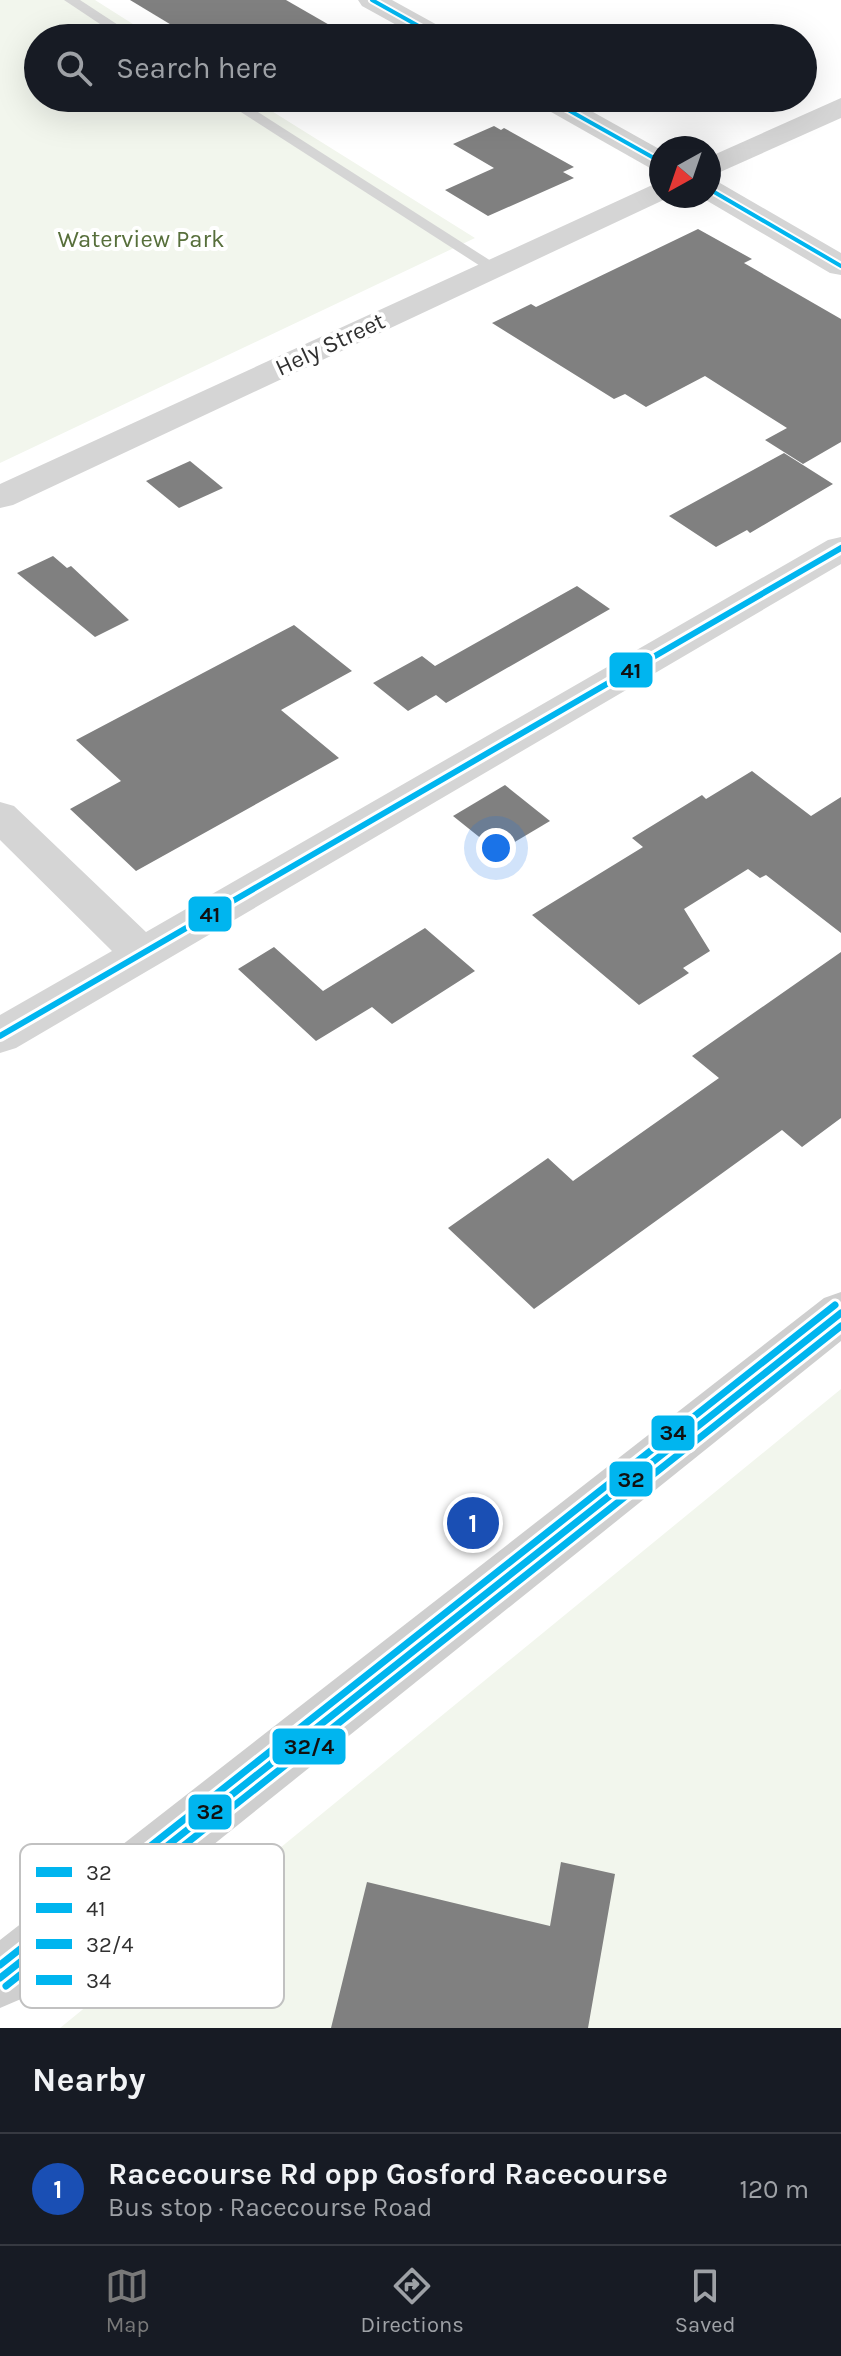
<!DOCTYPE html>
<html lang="en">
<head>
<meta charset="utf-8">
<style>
  body { margin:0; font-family:Karla,sans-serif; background:#242831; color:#f1f3f6 }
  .compass { position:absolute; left:649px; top:136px; width:72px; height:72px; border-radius:50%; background:#171b24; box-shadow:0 8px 32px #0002; rotate:220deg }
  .you { position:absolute; left:496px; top:848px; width:28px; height:28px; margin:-20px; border:6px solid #fff; border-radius:50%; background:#1a73e8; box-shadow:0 0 0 12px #1a73e833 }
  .badge { display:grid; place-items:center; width:52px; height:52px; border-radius:50%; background:#797979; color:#fff; font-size:26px; font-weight:700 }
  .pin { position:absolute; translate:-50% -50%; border:4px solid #fff; box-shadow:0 2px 8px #0006 }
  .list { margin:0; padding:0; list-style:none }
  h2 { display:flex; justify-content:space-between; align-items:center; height:104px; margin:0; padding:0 32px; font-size:34px }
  h2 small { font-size:26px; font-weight:400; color:#9ea1a6 }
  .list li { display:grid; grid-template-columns:52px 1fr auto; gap:24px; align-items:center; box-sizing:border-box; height:112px; padding:0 32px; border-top:2px solid #363941 }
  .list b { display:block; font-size:30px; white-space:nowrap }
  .list p { margin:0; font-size:26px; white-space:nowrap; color:#9ea1a6 }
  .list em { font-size:26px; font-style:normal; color:#9ea1a6 }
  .icon { flex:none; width:44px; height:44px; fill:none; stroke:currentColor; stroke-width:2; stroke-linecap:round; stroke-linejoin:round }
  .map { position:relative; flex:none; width:841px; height:2028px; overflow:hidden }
  .search { position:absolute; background:#171b24; box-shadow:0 8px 32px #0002; left:24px; right:24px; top:24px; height:88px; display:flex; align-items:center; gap:20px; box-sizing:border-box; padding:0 28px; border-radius:44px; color:#9ea1a6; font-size:30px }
  .sheet { height:216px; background:#171b24 }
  nav { display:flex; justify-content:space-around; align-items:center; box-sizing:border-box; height:112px; border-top:2px solid #363941; background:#171b24; font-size:22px; color:#9ea1a6 }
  nav a { display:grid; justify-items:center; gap:4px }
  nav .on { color:#797979 }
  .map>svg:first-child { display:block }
</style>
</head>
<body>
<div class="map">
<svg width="841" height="2028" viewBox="0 0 841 2028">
  <rect width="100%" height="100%" fill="#fff"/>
  <g fill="#f2f6ed">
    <polygon points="0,0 95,0 155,38 38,38 38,98 251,98 475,238 0,463"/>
    <polygon points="841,1389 841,2028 60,2028"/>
  </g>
  <g fill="#808080">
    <polygon points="130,0 286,0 352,38 193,38"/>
    <polygon points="494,126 501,130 504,128 574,167 563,172 574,178 488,216 445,190 494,168 453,144"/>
    <polygon points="698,229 752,259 744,263 841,319 841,442 803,464 765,440 787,428 705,376 646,407 625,394 614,399 492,323 531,304 536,307"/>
    <polygon points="784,453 833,484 750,533 747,530 716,547 669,516"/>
    <polygon points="190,461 223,488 179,508 146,481"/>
    <polygon points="53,556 67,568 71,566 129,620 95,637 17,573"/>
    <polygon points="577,586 610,609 446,703 436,695 408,711 373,683 422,656 435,666"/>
    <polygon points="294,625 352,671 281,710 339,758 136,871 70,809 121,781 76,740"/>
    <polygon points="752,771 811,816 841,797 841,933 766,875 760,878 748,869 684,909 710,951 683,968 689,973 639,1005 532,915 643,847 632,838 702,795 706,799"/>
    <polygon points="505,785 550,821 498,852 453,816"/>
    <polygon points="425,928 475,971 392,1024 372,1007 316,1041 238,969 274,947 323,991"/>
    <polygon points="841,952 841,1118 802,1147 782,1130 534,1309 448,1228 548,1158 573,1181 719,1078 692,1056"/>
    <polygon points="561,1862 615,1874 588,2028 331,2028 367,1882 550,1926"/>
  </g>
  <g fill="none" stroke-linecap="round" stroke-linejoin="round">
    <g fill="#d5d5d5" fill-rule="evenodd">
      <polygon points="64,0 80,0 138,38 121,38"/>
      <polygon points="219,98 236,98 502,268 494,273 488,271"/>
    </g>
    <g fill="#d5d5d5" fill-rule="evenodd">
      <polygon points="358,0 392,0 450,32 454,38 420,38 362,6"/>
      <polygon points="533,98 568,98 661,150 661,171 650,168 537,104"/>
      <polygon points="841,98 841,118 709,177 709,157"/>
      <polygon points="709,180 720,183 841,253 841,275 830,273 699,196 709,196"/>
      <polygon points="661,181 661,196 672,196 13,505 0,508 0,484"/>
      <polygon points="841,537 841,564 16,1048 0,1053 0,1015 112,951 0,840 0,802 14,806 146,932 828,540"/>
    </g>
    <polygon fill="#cfcfcf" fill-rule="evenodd" points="841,1292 841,1341 21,1999 0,2008 0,1940 824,1298"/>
    <defs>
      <polyline id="bus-1" points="0,1978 841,1313"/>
      <g id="bus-2-far1">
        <polyline points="372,0 440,38"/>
        <polyline points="547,98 661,162"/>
        <polyline points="709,189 841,266"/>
      </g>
      <polyline id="bus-2" points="0,1036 841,548"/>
      <polyline id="bus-3" points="6,1986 841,1326"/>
      <polyline id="bus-4" points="0,1965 835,1305"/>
    </defs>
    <use href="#bus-1" stroke="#fff" stroke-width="13"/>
    <use href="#bus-2-far1" stroke="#fff" stroke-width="8"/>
    <use href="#bus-2" stroke="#fff" stroke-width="12"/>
    <use href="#bus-3" stroke="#fff" stroke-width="13"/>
    <use href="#bus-4" stroke="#fff" stroke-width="13"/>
    <use href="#bus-1" stroke="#00b5ef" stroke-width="7"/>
    <use href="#bus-2-far1" stroke="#00b5ef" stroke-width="4"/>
    <use href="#bus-2" stroke="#00b5ef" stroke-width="6"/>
    <use href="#bus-3" stroke="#00b5ef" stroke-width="7"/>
    <use href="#bus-4" stroke="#00b5ef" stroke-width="7"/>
  </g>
  <g text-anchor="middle" stroke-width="8" stroke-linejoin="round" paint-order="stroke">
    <g font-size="24" fill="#576f3b" stroke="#fff">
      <text x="141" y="247">Waterview Park</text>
    </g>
    <g font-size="24" fill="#313131" stroke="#fff">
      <text transform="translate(330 344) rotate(-25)" y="8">Hely Street</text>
    </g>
  </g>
  <rect x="20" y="1844" width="264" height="164" rx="12" fill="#fff" stroke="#c1c1c1" stroke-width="2"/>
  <rect x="36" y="1867" width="36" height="10" fill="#00b5ef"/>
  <rect x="36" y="1903" width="36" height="10" fill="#00b5ef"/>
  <rect x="36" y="1939" width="36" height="10" fill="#00b5ef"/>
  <rect x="36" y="1975" width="36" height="10" fill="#00b5ef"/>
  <g font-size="22" fill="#313131">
    <text x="86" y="1880">32</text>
    <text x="86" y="1916">41</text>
    <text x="86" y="1952">32/4</text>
    <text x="86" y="1988">34</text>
  </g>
  <g stroke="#fff" stroke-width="3">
    <rect x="608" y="651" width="46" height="38" rx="8" fill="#00b5ef"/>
    <rect x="187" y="895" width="46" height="38" rx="8" fill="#00b5ef"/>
    <rect x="650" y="1414" width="46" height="38" rx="8" fill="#00b5ef"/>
    <rect x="608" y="1460" width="46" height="38" rx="8" fill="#00b5ef"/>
    <rect x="271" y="1727" width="76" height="39" rx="8" fill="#00b5ef"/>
    <rect x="187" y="1793" width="46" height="38" rx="8" fill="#00b5ef"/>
  </g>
  <g font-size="22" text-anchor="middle" font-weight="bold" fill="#111">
    <text x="631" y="678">41</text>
    <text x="210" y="922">41</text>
    <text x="673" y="1440">34</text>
    <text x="631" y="1487">32</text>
    <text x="309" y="1754">32/4</text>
    <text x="210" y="1819">32</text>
  </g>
</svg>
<svg class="compass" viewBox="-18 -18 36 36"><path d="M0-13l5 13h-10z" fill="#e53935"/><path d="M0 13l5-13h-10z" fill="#9ea1a6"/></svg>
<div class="you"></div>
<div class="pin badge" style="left:473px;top:1523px;background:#1a4fb4">1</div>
<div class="search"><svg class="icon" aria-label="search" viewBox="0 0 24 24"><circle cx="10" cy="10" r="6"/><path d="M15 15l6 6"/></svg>Search here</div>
</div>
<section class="sheet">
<h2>Nearby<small></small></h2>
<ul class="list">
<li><span class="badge" style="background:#1a4fb4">1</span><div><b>Racecourse Rd opp Gosford Racecourse</b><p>Bus stop · Racecourse Road</p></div><em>120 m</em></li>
</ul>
</section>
<nav>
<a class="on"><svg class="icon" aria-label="map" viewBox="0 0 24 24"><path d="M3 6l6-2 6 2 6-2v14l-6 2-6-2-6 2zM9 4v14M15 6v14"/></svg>Map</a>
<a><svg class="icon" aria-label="directions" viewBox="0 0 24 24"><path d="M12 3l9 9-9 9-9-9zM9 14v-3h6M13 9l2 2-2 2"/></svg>Directions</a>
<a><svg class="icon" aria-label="saved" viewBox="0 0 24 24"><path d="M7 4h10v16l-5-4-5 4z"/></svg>Saved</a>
</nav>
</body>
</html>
